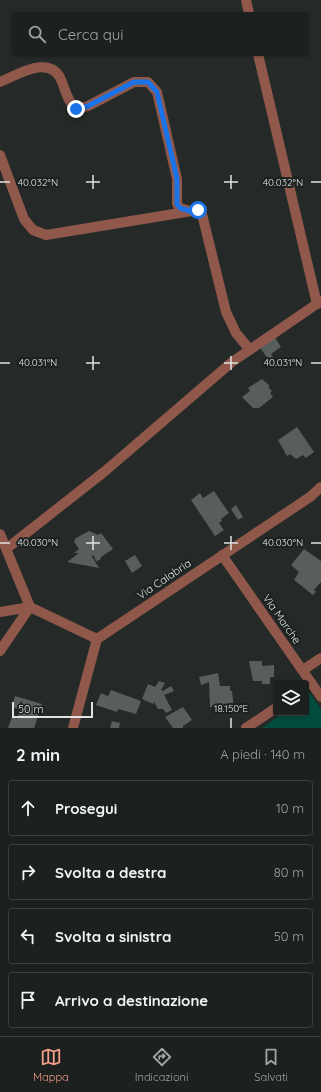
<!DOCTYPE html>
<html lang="it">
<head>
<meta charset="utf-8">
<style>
  body { margin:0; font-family:Quicksand,sans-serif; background:#252827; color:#f1f3f6 }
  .controls { position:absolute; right:12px; bottom:12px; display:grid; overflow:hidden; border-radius:4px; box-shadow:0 1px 3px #0004 }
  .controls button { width:36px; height:36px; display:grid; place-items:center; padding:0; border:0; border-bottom:1px solid #3a3e3c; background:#1c201e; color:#f1f3f6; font:20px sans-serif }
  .scale { position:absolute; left:12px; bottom:10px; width:81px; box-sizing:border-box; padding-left:4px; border:2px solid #e0e3e2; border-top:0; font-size:11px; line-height:14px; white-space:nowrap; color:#e0e3e2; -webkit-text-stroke:3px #1b211f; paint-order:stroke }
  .stop { position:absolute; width:12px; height:12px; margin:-9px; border:3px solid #1a73e8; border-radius:50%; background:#fff }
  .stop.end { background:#1a73e8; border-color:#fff; box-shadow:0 1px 4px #0008 }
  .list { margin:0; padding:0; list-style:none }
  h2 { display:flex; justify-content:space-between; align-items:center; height:52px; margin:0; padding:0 16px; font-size:17px }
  h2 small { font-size:13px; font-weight:400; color:#a0a3a4 }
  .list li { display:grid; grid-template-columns:26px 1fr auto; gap:12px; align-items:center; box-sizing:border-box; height:56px; margin:0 8px 8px; padding:0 8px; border:1px solid #3a3e3c; border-radius:4px }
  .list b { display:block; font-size:15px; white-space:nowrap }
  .list em { font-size:13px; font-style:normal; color:#a0a3a4 }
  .icon { flex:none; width:22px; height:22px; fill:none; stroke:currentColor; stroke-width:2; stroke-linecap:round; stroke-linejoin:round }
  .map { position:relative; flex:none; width:321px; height:728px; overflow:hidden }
  .search { position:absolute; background:#1c201e; box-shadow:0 1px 3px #0004; left:12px; right:12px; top:12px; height:44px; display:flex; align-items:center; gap:10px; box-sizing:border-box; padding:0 14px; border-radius:4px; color:#a0a3a4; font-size:15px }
  .sheet { height:308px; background:#1c201e }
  nav { display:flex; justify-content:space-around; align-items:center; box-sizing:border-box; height:56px; border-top:1px solid #3a3e3c; background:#1c201e; font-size:11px; color:#a0a3a4 }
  nav a { display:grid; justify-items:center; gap:2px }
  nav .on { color:#f49e8a }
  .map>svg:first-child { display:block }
</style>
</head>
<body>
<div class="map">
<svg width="321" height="728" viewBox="0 0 321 728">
  <rect width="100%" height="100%" fill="#252a28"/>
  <polygon fill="#014c3d" points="310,693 321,709 321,728 262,728 283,713 306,713 306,696"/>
  <g fill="#585e5c">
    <polygon points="274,336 281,347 271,354 278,365 274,368 259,346"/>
    <polygon points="262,379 270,386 268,387 272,391 270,393 273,397 259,408 253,408 242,397 250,391 248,388"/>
    <polygon points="297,427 314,452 306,458 303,455 296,459 290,454 287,456 278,440"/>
    <polygon points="214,491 229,513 221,519 222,521 219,523 224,530 215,536 191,500 200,493 203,498"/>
    <polygon points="236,505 243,517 238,520 231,509"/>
    <polygon points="89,531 98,535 101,533 113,549 101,557 100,560 96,561 94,556 91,555 99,568 67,562 79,553 74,553 79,549 74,542 76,538"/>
    <polygon points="304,549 321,561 321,582 314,590 316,592 313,595 294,580 299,572 291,565"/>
    <polygon points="135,555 142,566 132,573 125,561"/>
    <polygon points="249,661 262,661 262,666 274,665 274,677 270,677 270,684 262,684 262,681 253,681"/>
    <polygon points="218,673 220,686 230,686 230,691 232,691 234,709 232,710 219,710 219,707 210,707 209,682 201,685 199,677"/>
    <polygon points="159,681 165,683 161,690 163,691 171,686 174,691 164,695 172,710 166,713 163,709 158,709 154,702 153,704 142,699 148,684 155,687"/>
    <polygon points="111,690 141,701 136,714 118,709 117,712 96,705 101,693 108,696"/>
    <polygon points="15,696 42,704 34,728 8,728 12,717 17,719 20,710 12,707"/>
    <polygon points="183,707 192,720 183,726 183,728 173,728 165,717"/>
    <polygon points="112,721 120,723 119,728 110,728"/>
  </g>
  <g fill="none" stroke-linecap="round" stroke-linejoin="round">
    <g stroke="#90584b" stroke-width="10">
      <polyline points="246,0 249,14"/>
      <polyline points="258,54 317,304"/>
      <path d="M 0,82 C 19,74 52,53 62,82 C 66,92 68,102 76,109 L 88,106 L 134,82 L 148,82 L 157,92 L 177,179 L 177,204 L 180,208 L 190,211"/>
      <polyline points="0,155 24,219 33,230 46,235 198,210 202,214 226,312 236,333 250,350"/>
      <polyline points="0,534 30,607 97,639"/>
      <polyline points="6,549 104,472 232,362 321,301"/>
      <polyline points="222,555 321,697"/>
      <polyline points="0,612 30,607"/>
      <polyline points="0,651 30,607"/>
      <polyline points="303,670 321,658"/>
      <polyline points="73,728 97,639 310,497 321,487"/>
      <polyline points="246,728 276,708"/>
    </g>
  </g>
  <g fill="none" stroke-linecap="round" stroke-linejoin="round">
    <polyline stroke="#1a73e8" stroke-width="5" points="76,109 88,106 134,82 148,82 157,92 177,179 177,204 180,208 190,211 198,210"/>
  </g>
  <path fill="none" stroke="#e0e3e2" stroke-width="1.5" d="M 93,175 L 93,189M 231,175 L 231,189M 0,182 L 10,182M 86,182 L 100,182M 224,182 L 238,182M 311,182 L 321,182M 93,356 L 93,370M 231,356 L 231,370M 0,363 L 10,363M 86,363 L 100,363M 224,363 L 238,363M 311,363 L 321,363M 93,536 L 93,550M 231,536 L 231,550M 0,543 L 10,543M 86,543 L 100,543M 224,543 L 238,543M 311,543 L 321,543M 231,718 L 231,728"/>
  <g text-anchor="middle" stroke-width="4" stroke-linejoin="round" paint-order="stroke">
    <g font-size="11" fill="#e0e3e2" stroke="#1b211f">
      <text transform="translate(164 579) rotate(-34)" y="4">Via Calabria</text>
      <text transform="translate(282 619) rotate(55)" y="4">Via Marche</text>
    </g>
  </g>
  <g font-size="10" text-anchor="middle" fill="#e0e3e2" stroke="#1b211f" stroke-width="4" stroke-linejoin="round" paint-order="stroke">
    <text x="38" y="186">40.032°N</text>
    <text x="283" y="186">40.032°N</text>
    <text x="38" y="366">40.031°N</text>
    <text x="283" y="366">40.031°N</text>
    <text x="38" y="546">40.030°N</text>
    <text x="283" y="546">40.030°N</text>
    <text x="231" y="712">18.150°E</text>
  </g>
</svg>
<div class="controls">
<button><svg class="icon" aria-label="layers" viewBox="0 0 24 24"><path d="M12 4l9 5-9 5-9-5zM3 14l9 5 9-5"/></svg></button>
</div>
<div class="scale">50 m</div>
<div class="stop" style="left:198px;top:210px"></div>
<div class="stop end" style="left:76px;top:109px"></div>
<div class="search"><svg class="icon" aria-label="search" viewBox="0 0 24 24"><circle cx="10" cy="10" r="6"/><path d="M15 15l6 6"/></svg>Cerca qui</div>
</div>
<section class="sheet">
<h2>2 min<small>A piedi · 140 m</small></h2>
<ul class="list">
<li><svg class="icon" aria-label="ahead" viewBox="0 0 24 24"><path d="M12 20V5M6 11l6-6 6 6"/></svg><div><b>Prosegui</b></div><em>10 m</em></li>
<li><svg class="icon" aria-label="right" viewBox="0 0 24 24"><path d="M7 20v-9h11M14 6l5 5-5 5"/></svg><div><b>Svolta a destra</b></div><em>80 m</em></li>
<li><svg class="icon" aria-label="left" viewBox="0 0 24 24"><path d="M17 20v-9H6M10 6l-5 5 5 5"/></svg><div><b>Svolta a sinistra</b></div><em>50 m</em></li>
<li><svg class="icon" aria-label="arrive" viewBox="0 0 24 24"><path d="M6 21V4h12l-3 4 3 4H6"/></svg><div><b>Arrivo a destinazione</b></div></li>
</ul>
</section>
<nav>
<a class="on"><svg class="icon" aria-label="map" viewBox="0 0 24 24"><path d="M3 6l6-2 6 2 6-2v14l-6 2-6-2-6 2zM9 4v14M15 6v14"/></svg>Mappa</a>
<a><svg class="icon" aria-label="directions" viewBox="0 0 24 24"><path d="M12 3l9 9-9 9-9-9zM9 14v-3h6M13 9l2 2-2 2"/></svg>Indicazioni</a>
<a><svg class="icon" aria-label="saved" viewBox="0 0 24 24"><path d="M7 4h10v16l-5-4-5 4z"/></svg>Salvati</a>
</nav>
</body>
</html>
